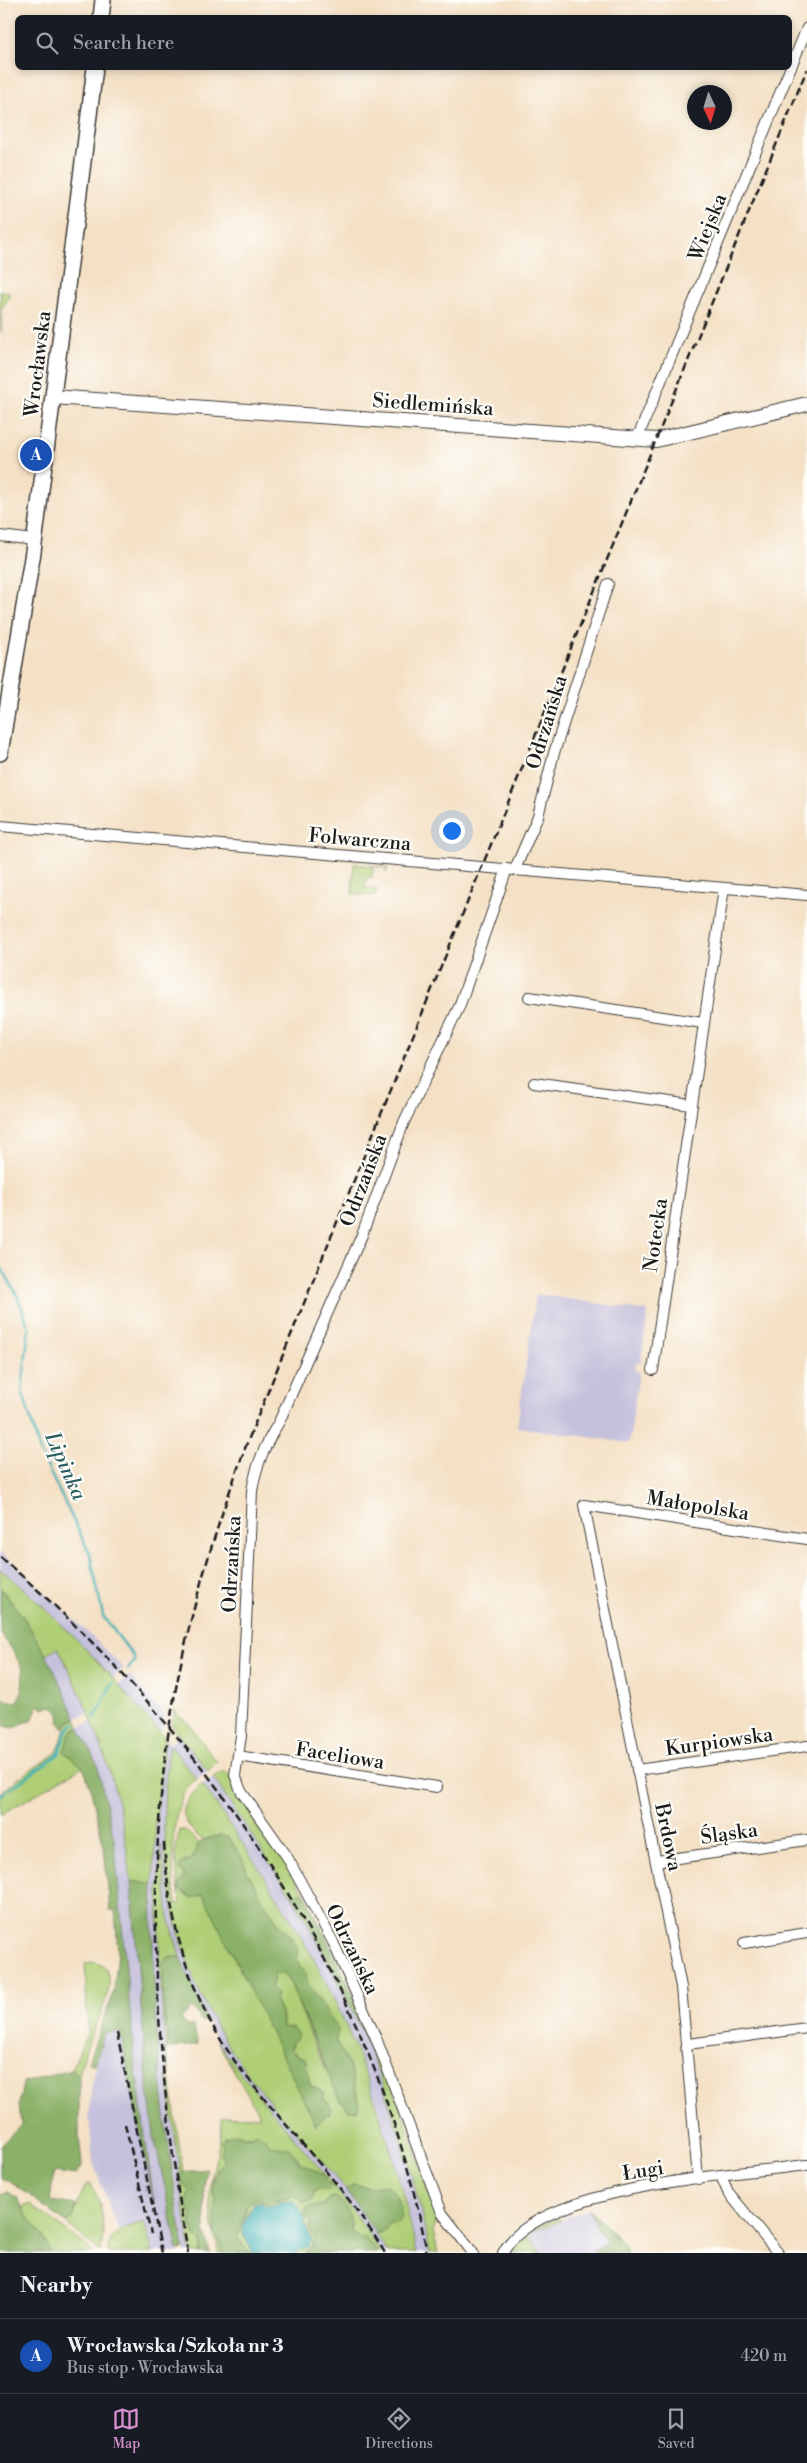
<!DOCTYPE html>
<html lang="en">
<head>
<meta charset="utf-8">
<style>
  body { margin:0; font-family:"Libre Bodoni",serif; background:#242831; color:#f1f3f6 }
  .compass { position:absolute; left:687px; top:85px; width:45px; height:45px; border-radius:50%; background:#171b24; box-shadow:0 2px 8px #0003; rotate:176deg }
  .you { position:absolute; left:451px; top:830px; width:18px; height:18px; margin:-12px; border:4px solid #fff; border-radius:50%; background:#1a73e8; box-shadow:0 0 0 8px #1a73e833 }
  .badge { display:grid; place-items:center; width:32px; height:32px; border-radius:50%; background:#d690ce; color:#fff; font-size:16px; font-weight:700 }
  .pin { position:absolute; translate:-50% -50%; border:2px solid #fff; box-shadow:0 1px 5px #0006 }
  .list { margin:0; padding:0; list-style:none }
  h2 { display:flex; justify-content:space-between; align-items:center; height:65px; margin:0; padding:0 20px; font-size:21px }
  h2 small { font-size:16px; font-weight:400; color:#9ea1a6 }
  .list li { display:grid; grid-template-columns:32px 1fr auto; gap:15px; align-items:center; box-sizing:border-box; height:75px; padding:0 20px; border-top:1px solid #363941 }
  .list b { display:block; font-size:19px; white-space:nowrap }
  .list p { margin:0; font-size:16px; white-space:nowrap; color:#9ea1a6 }
  .list em { font-size:16px; font-style:normal; color:#9ea1a6 }
  .icon { flex:none; width:28px; height:28px; fill:none; stroke:currentColor; stroke-width:2; stroke-linecap:round; stroke-linejoin:round }
  .map { position:relative; flex:none; width:807px; height:2253px; overflow:hidden }
  .search { position:absolute; background:#171b24; box-shadow:0 2px 8px #0003; left:15px; right:15px; top:15px; height:55px; display:flex; align-items:center; gap:12px; box-sizing:border-box; padding:0 18px; border-radius:8px; color:#9ea1a6; font-size:19px }
  .sheet { height:140px; background:#171b24 }
  nav { display:flex; justify-content:space-around; align-items:center; box-sizing:border-box; height:70px; border-top:1px solid #363941; background:#171b24; font-size:14px; color:#9ea1a6 }
  nav a { display:grid; justify-items:center; gap:2px }
  nav .on { color:#d690ce }
  .map>svg:first-child { display:block }
</style>
</head>
<body>
<div class="map">
<svg width="807" height="2253" viewBox="0 0 807 2253">
  <rect width="100%" height="100%" fill="#fdfcf7"/>
  <filter id="ink" filterUnits="userSpaceOnUse"><feTurbulence type="fractalNoise" baseFrequency=".02" numOctaves="2"/><feDisplacementMap in="SourceGraphic" scale="10" xChannelSelector="R" yChannelSelector="G"/><feConvolveMatrix kernelMatrix="1 2 1 2 8 2 1 2 1" color-interpolation-filters="sRGB"/></filter>
  <filter id="wash" filterUnits="userSpaceOnUse"><feTurbulence type="fractalNoise" baseFrequency=".0096" numOctaves="4" result="noise"/><feDisplacementMap in="SourceGraphic" scale="20" xChannelSelector="R" yChannelSelector="G"/><feGaussianBlur stdDeviation="1.12" result="paint"/><feColorMatrix in="noise" values="0 0 0 0 0 0 0 0 0 0 0 0 0 0 0 0 0 1.4 0 .05"/><feComposite in="paint" operator="in"/></filter>
  <g filter="url(#wash)">
    <rect width="100%" height="100%" fill="#f4e0c4"/>
    <g fill="#c5c0db">
      <polygon points="536,1294 648,1311 641,1361 636,1363 635,1367 635,1370 639,1373 629,1443 517,1427"/>
      <polygon points="0,1552 62,1608 124,1668 113,1678 35,1599 0,1569"/>
      <polygon points="58,1648 90,1712 76,1718 46,1655"/>
      <polygon points="130,1675 166,1717 161,1721 164,1725 160,1728 162,1731 160,1732 119,1685"/>
      <polygon points="93,1721 113,1781 125,1836 131,1881 147,2080 161,2170 178,2253 153,2253 144,2222 118,2230 93,2163 89,2115 92,2079 104,2033 120,2031 153,2193 134,2055 114,1839 97,1764 79,1727"/>
      <polygon points="177,1733 208,1771 197,1779 170,1745 166,1790 170,1888 182,1946 195,1983 211,2017 236,2058 346,2190 367,2218 388,2253 381,2253 333,2183 258,2096 217,2041 198,2003 175,1944 169,1916 163,1865 159,1907 160,1988 170,2108 191,2253 185,2253 160,2082 154,2025 152,1935 156,1822 161,1763 165,1738 170,1744 175,1740 173,1737"/>
      <polygon points="213,1777 292,1896 318,1942 362,2031 382,2080 408,2157 430,2253 417,2253 405,2197 378,2106 345,2025 311,1954 286,1911 202,1784"/>
      <polygon points="588,2209 606,2243 592,2253 541,2253 528,2237 530,2233"/>
    </g>
    <g fill="#afce76" stroke="#667549">
      <polygon points="0,291 9,292 9,297 1,309 1,332"/>
      <polygon points="354,864 388,867 386,873 386,867 372,867 374,872 372,872 372,877 368,877 365,887 377,890 375,896 352,894"/>
      <path d="M 0,1569 C 61,1618 114,1678 165,1738 L 156,1822 L 153,1885 L 131,1881 C 121,1791 99,1728 58,1648 L 46,1655 L 24,1618 L 0,1588 Z"/>
      <polygon points="175,1709 178,1716 188,1723 217,1762 208,1771 175,1731 172,1725"/>
      <path d="M 76,1718 L 79,1727 L 72,1731 L 83,1767 L 0,1815 L 0,1794 L 16,1780 L 55,1754 C 65,1742 60,1726 76,1718 Z"/>
      <path d="M 170,1745 L 197,1779 C 167,1794 172,1874 176,1904 L 180,1903 L 175,1854 L 179,1830 L 185,1830 L 199,1843 L 191,1861 L 184,1861 L 184,1894 L 192,1898 L 203,1894 L 319,2122 L 325,2115 L 323,2093 L 310,2085 L 306,2071 L 307,2062 L 291,2050 L 295,2039 L 294,2029 L 283,2027 L 281,2012 L 275,2001 L 271,1988 L 275,1974 L 284,1974 L 288,1977 L 320,2058 L 333,2082 L 338,2097 L 348,2110 L 358,2096 L 348,2063 L 338,2046 L 332,2020 L 309,1986 L 305,1973 L 299,1966 L 292,1937 L 280,1926 L 262,1899 L 248,1873 L 242,1858 L 220,1835 L 202,1840 C 177,1817 178,1807 202,1784 C 240,1839 278,1895 311,1954 C 362,2047 394,2149 417,2253 L 388,2253 L 376,2234 L 381,2232 L 389,2223 L 401,2217 C 398,2195 400,2193 377,2186 C 363,2192 361,2178 346,2190 C 310,2146 269,2106 237,2059 C 174,1970 152,1852 170,1745 Z"/>
      <polygon points="224,1771 229,1773 305,1894 292,1896 213,1777"/>
      <path d="M 161,1845 L 169,1916 L 180,1957 L 168,1957 C 160,1978 163,2000 165,2023 C 166,2032 169,2040 166,2050 L 183,2172 L 180,2178 L 189,2192 L 186,2205 L 192,2216 L 190,2226 L 195,2236 L 202,2241 L 201,2253 L 191,2253 C 171,2117 152,1982 161,1845 Z"/>
      <path d="M 90,1962 C 130,1965 96,2021 89,2041 C 85,2052 82,2063 79,2075 L 71,2070 L 88,2032 L 85,1964 Z"/>
      <path d="M 370,2030 L 402,2111 L 429,2194 L 440,2215 L 433,2232 L 438,2253 L 430,2253 C 415,2176 391,2104 362,2031 Z"/>
      <path d="M 217,2041 C 269,2114 334,2176 381,2253 L 377,2253 C 372,2243 359,2239 351,2231 C 353,2214 342,2208 329,2198 L 323,2206 L 312,2206 C 312,2226 325,2253 295,2253 C 309,2240 305,2227 303,2210 L 286,2201 L 275,2206 L 249,2210 L 243,2225 L 253,2253 L 249,2253 L 237,2237 C 239,2227 246,2216 246,2207 C 260,2192 264,2204 278,2201 C 283,2200 289,2197 294,2195 L 299,2198 L 326,2181 L 322,2174 L 299,2163 L 297,2156 L 268,2144 L 256,2132 L 253,2136 C 242,2137 237,2133 224,2137 L 223,2162 L 213,2175 L 213,2193 L 216,2200 L 215,2225 L 222,2253 L 218,2253 C 215,2233 209,2215 210,2194 C 211,2168 222,2143 222,2117 L 260,2116 Z"/>
      <path d="M 87,2184 L 91,2185 C 104,2207 105,2227 101,2251 L 99,2251 L 66,2223 C 78,2215 78,2196 87,2184 Z"/>
      <polygon points="30,2204 88,2247 94,2253 51,2253 43,2235 26,2215 22,2207"/>
      <polygon points="557,2217 562,2219 530,2233 528,2237 541,2253 534,2253 532,2250 529,2253 509,2253 526,2233"/>
      <path d="M 144,2222 L 153,2253 L 109,2253 C 108,2230 125,2228 144,2222 Z"/>
    </g>
    <g fill="#8bb167" stroke="#546642">
      <path d="M 0,1588 C 34,1626 56,1672 76,1718 L 67,1723 L 64,1728 L 59,1722 C 61,1715 57,1709 51,1706 L 44,1709 L 38,1705 L 32,1721 C 16,1722 22,1733 0,1724 L 0,1696 L 9,1702 L 17,1702 L 22,1691 L 23,1670 L 12,1649 L 0,1633 Z"/>
      <polygon points="79,1727 97,1764 114,1839 134,2055 154,2204 120,2031 104,2033 95,2065 88,2062 114,1991 118,1952 115,1910 110,1910 104,1847 90,1786 83,1767 64,1752 69,1734"/>
      <path d="M 220,1835 L 228,1837 L 242,1858 L 248,1873 L 262,1899 L 280,1926 L 292,1937 L 298,1951 L 297,1957 L 299,1966 L 305,1973 L 309,1986 L 338,2030 L 336,2038 L 338,2046 L 348,2063 L 360,2104 L 357,2110 L 348,2110 L 338,2097 L 288,1977 L 284,1974 L 275,1974 L 271,1988 L 277,1994 L 275,2001 L 281,2012 L 283,2027 L 294,2029 L 299,2035 L 292,2044 L 291,2050 L 298,2056 L 305,2058 L 310,2085 L 323,2093 L 324,2100 L 329,2103 L 332,2109 L 329,2114 L 325,2115 L 316,2125 L 203,1894 L 193,1898 L 179,1889 L 179,1884 L 185,1877 L 183,1872 L 179,1869 L 180,1864 L 191,1861 C 200,1836 199,1844 220,1835 Z"/>
      <path d="M 131,1881 L 153,1885 C 150,2009 164,2127 184,2249 L 178,2250 L 154,2136 L 147,2080 Z"/>
      <polygon points="301,1893 305,1894 370,2030 362,2031 318,1942 292,1896"/>
      <polygon points="168,1957 180,1957 207,2021 202,2022 195,2010 191,2008 181,2019 187,2026 193,2026 198,2044 166,2049 169,2042 163,2006 163,1961"/>
      <path d="M 71,2070 L 79,2075 L 79,2135 L 82,2166 L 76,2175 L 54,2172 L 50,2201 L 76,2205 C 75,2213 73,2219 66,2223 L 15,2184 L 0,2178 L 0,2146 L 21,2125 L 19,2104 L 23,2083 Z"/>
      <path d="M 256,2132 L 265,2137 L 268,2144 L 281,2148 L 290,2148 L 299,2163 L 322,2174 L 326,2181 L 332,2186 L 329,2190 L 315,2190 L 311,2201 L 304,2203 L 294,2195 L 266,2204 L 259,2199 L 252,2201 L 246,2207 C 246,2216 239,2226 237,2237 L 249,2253 L 222,2253 L 218,2238 L 214,2236 C 219,2224 211,2211 216,2200 C 210,2186 214,2172 223,2162 L 220,2153 L 223,2145 L 221,2142 C 230,2130 241,2137 253,2136 Z"/>
      <polygon points="207,2169 204,2187 205,2232 210,2253 201,2253 202,2241 195,2236 190,2226 192,2216 186,2205 189,2192 180,2178 183,2172"/>
      <path d="M 354,2184 L 367,2188 L 387,2185 C 399,2195 401,2205 401,2220 L 396,2223 L 389,2223 L 385,2231 L 376,2234 L 346,2190 Z"/>
      <polygon points="8,2192 18,2198 26,2215 43,2235 51,2253 0,2253 0,2194"/>
      <path d="M 335,2197 C 347,2204 352,2218 351,2231 L 357,2237 L 365,2238 L 377,2253 L 304,2253 C 311,2251 314,2245 315,2238 C 310,2232 308,2230 312,2222 L 306,2218 L 306,2209 L 312,2206 L 322,2206 L 329,2198 Z"/>
      <polygon points="588,2209 624,2244 627,2253 592,2253 606,2243"/>
    </g>
    <path fill="#3eafb6" stroke="#2d6669" d="M 286,2201 L 294,2201 C 307,2211 303,2227 312,2240 L 308,2247 L 300,2249 L 295,2253 L 253,2253 L 243,2234 L 243,2225 L 254,2203 L 261,2202 L 266,2207 Z"/>
    <g fill="none" stroke-linecap="round" stroke-linejoin="round">
      <g stroke="#3eafb6" stroke-width="2.5">
        <polyline points="0,1265 17,1295 29,1328 22,1390 40,1452 90,1554 103,1616 134,1657 134,1662 128,1669"/>
        <path d="M 94,1717 C 104,1708 104,1693 113,1683"/>
        <polyline points="0,1796 59,1754 66,1731 75,1724"/>
      </g>
    </g>
  </g>
  <g filter="url(#ink)">
    <g fill="none" stroke-linecap="round" stroke-linejoin="round">
      <defs>
        <g id="street">
          <polyline points="637,439 807,28"/>
          <polyline points="0,536 34,540"/>
          <polyline points="0,826 807,895"/>
          <polyline points="515,869 538,816 554,753 608,584"/>
          <polyline points="529,997 703,1023"/>
          <polyline points="534,1083 691,1105"/>
          <polyline points="653,1370 724,888"/>
          <polyline points="238,1756 437,1787"/>
          <polyline points="637,1770 807,1746"/>
          <polyline points="656,1861 807,1840"/>
          <polyline points="744,1943 807,1933"/>
          <polyline points="688,2044 807,2028"/>
          <polyline points="721,2176 728,2192 778,2253"/>
          <polyline points="698,2179 681,1987 584,1505 807,1539"/>
          <path d="M 473,2253 L 442,2213 L 376,2038 L 333,1942 L 286,1855 L 241,1791 L 235,1775 L 241,1736 L 252,1491 C 256,1465 265,1445 279,1422 L 362,1235 L 404,1122 L 459,1007 L 507,869"/>
          <path d="M 503,2253 C 536,2186 738,2174 807,2165"/>
        </g>
        <polyline id="secondary" points="53,397 656,440 807,404"/>
        <g id="primary">
          <polyline points="101,18 103,0"/>
          <polyline points="0,753 33,552 95,68"/>
        </g>
      </defs>
      <use href="#street" stroke="#3c3935" stroke-width="12"/>
      <use href="#secondary" stroke="#3c3935" stroke-width="16"/>
      <use href="#primary" stroke="#3c3935" stroke-width="18"/>
      <use href="#street" stroke="#fff" stroke-width="10"/>
      <use href="#secondary" stroke="#fff" stroke-width="14"/>
      <use href="#primary" stroke="#fff" stroke-width="15"/>
      <g stroke="#1c1c1c" stroke-width="2.5" stroke-dasharray="8 4" stroke-linecap="butt">
        <path d="M 0,1557 C 208,1733 377,1981 427,2253"/>
        <path d="M 164,1843 C 169,1926 191,2005 243,2072 C 289,2133 346,2186 385,2253"/>
        <polyline points="117,2033 162,2253"/>
        <polyline points="125,2124 151,2234"/>
        <path d="M 188,2253 C 159,2084 144,1914 167,1743 C 181,1640 211,1540 247,1443 L 807,69"/>
      </g>
    </g>
  </g>
  <g text-anchor="middle" stroke-width="4.5" stroke-linejoin="round" paint-order="stroke">
    <g font-size="20" fill="#1c1c1c" stroke="#fdfcf7">
      <text transform="translate(707 227) rotate(-68)" y="7">Wiejska</text>
      <text transform="translate(37 364) rotate(-83)" y="7">Wrocławska</text>
      <text transform="translate(433 404) rotate(4)" y="7">Siedlemińska</text>
      <text transform="translate(546 722) rotate(-73)" y="7">Odrzańska</text>
      <text transform="translate(360 839) rotate(5)" y="7">Folwarczna</text>
      <text transform="translate(363 1180) rotate(-69)" y="7">Odrzańska</text>
      <text transform="translate(655 1235) rotate(-82)" y="7">Notecka</text>
      <text transform="translate(698 1505) rotate(9)" y="7">Małopolska</text>
      <text transform="translate(231 1564) rotate(-87)" y="7">Odrzańska</text>
      <text transform="translate(719 1741) rotate(-8)" y="7">Kurpiowska</text>
      <text transform="translate(340 1755) rotate(9)" y="7">Faceliowa</text>
      <text transform="translate(729 1833) rotate(-8)" y="7">Śląska</text>
      <text transform="translate(669 1837) rotate(78)" y="7">Brdowa</text>
      <text transform="translate(353 1949) rotate(64)" y="7">Odrzańska</text>
      <text transform="translate(643 2170) rotate(-9)" y="7">Ługi</text>
    </g>
    <g font-size="21" font-style="italic" fill="#2b5e61" stroke="#fdfcf7">
      <text transform="translate(66 1466) rotate(66)" y="7">Lipinka</text>
    </g>
  </g>
</svg>
<svg class="compass" viewBox="-18 -18 36 36"><path d="M0-13l5 13h-10z" fill="#e53935"/><path d="M0 13l5-13h-10z" fill="#9ea1a6"/></svg>
<div class="you"></div>
<div class="pin badge" style="left:36px;top:455px;background:#1a4fb4">A</div>
<div class="search"><svg class="icon" aria-label="search" viewBox="0 0 24 24"><circle cx="10" cy="10" r="6"/><path d="M15 15l6 6"/></svg>Search here</div>
</div>
<section class="sheet">
<h2>Nearby<small></small></h2>
<ul class="list">
<li><span class="badge" style="background:#1a4fb4">A</span><div><b>Wrocławska / Szkoła nr 3</b><p>Bus stop · Wrocławska</p></div><em>420 m</em></li>
</ul>
</section>
<nav>
<a class="on"><svg class="icon" aria-label="map" viewBox="0 0 24 24"><path d="M3 6l6-2 6 2 6-2v14l-6 2-6-2-6 2zM9 4v14M15 6v14"/></svg>Map</a>
<a><svg class="icon" aria-label="directions" viewBox="0 0 24 24"><path d="M12 3l9 9-9 9-9-9zM9 14v-3h6M13 9l2 2-2 2"/></svg>Directions</a>
<a><svg class="icon" aria-label="saved" viewBox="0 0 24 24"><path d="M7 4h10v16l-5-4-5 4z"/></svg>Saved</a>
</nav>
</body>
</html>
